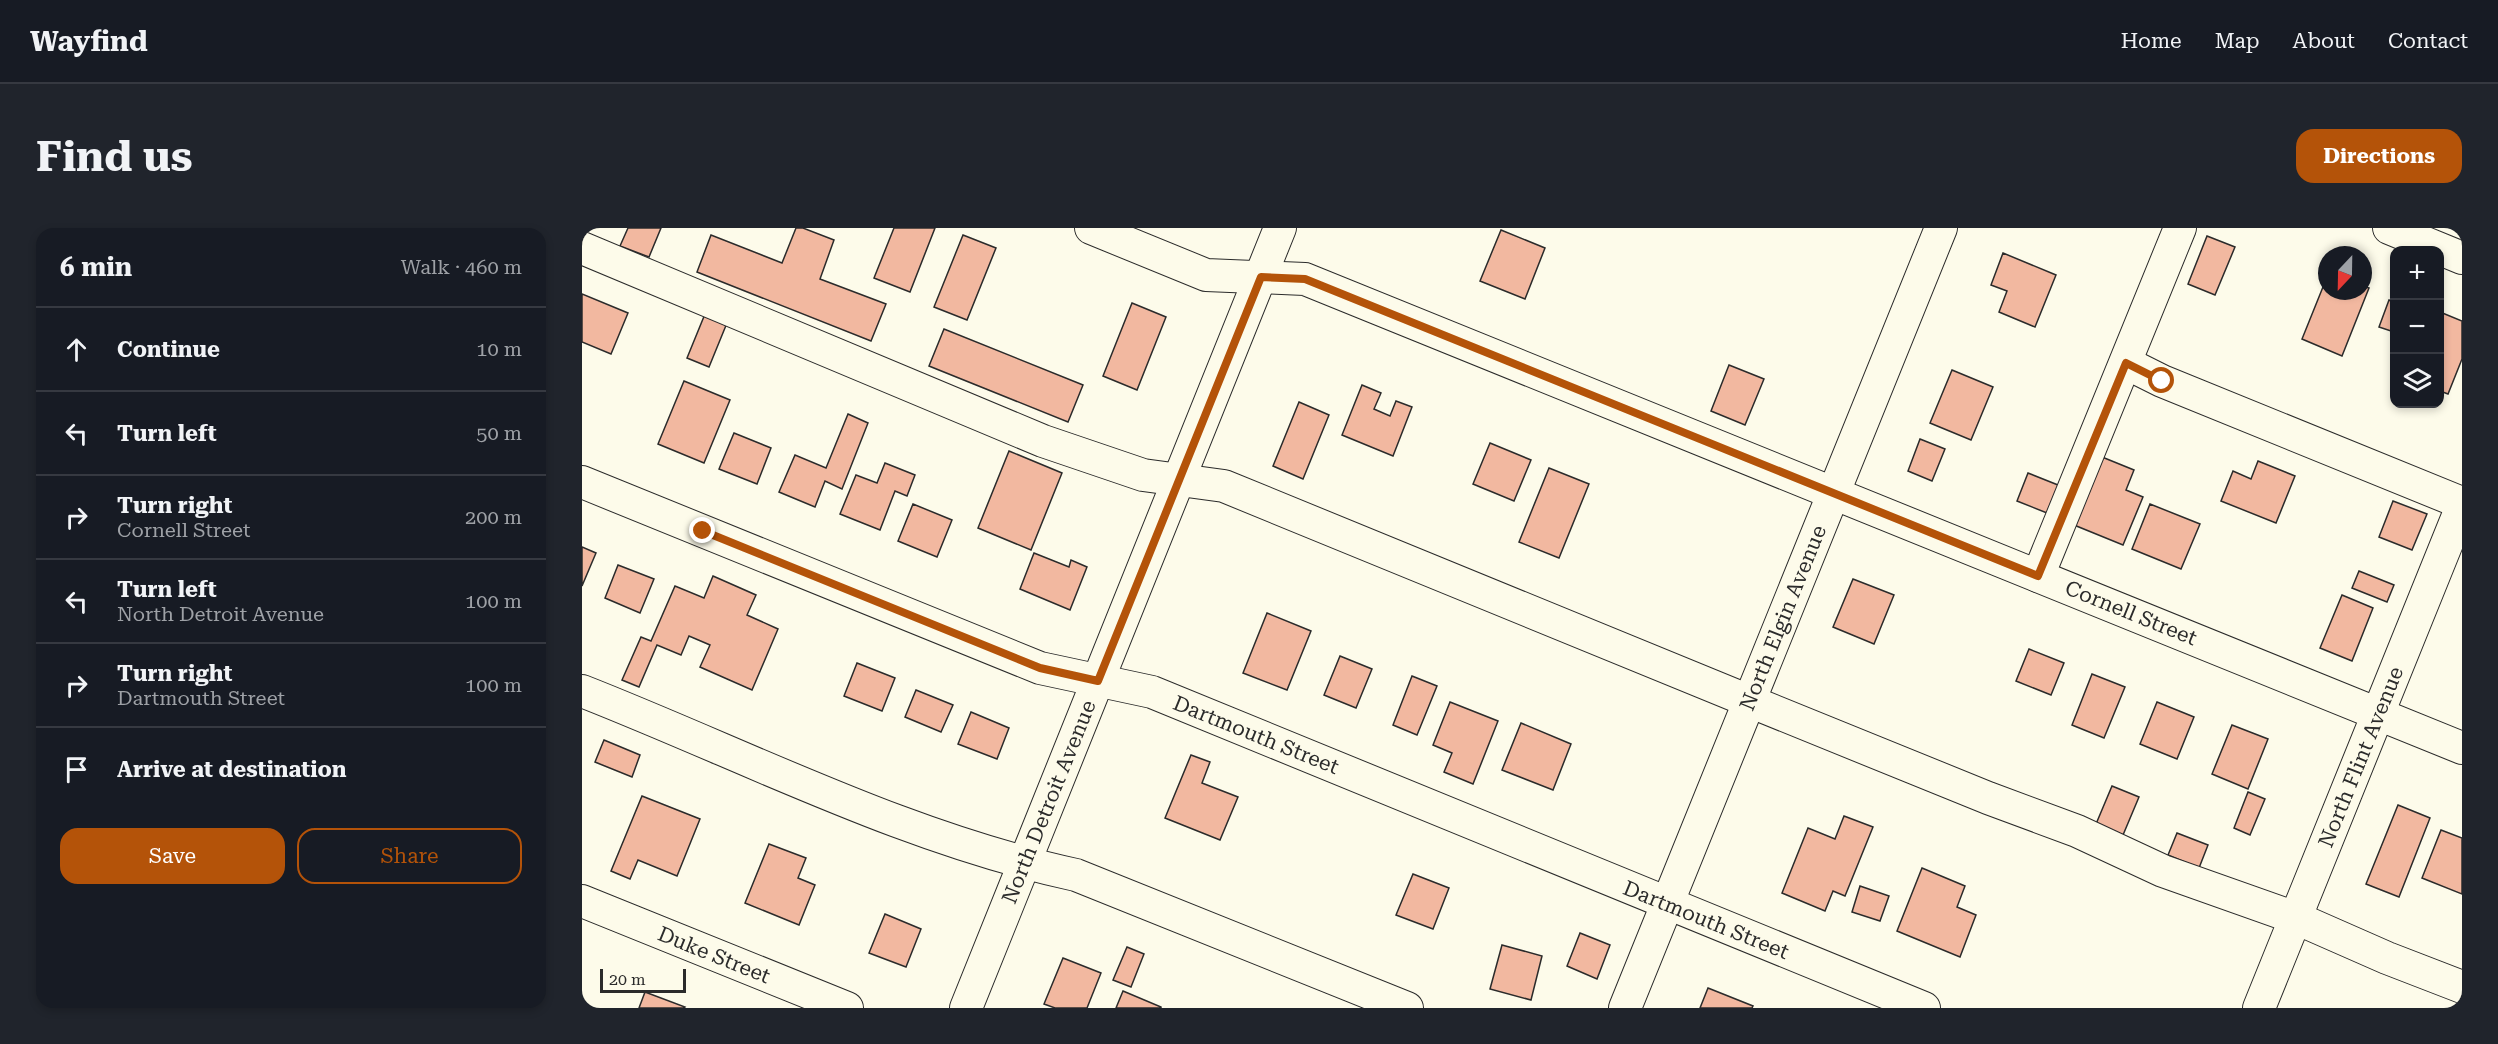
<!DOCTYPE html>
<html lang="en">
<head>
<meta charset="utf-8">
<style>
  body { margin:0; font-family:"Roboto Serif",serif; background:#20242c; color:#f1f3f6 }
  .controls { position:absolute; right:18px; top:18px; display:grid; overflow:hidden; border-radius:12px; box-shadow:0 3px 9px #0003 }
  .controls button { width:54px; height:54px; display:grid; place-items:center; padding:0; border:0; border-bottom:2px solid #363941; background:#171b24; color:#f1f3f6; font:30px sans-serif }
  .compass { position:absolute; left:1736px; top:18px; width:54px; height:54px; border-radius:50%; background:#171b24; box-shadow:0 3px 9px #0003; rotate:202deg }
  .scale { position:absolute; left:18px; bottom:15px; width:86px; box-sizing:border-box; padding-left:6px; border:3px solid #2b2b2b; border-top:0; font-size:16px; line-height:21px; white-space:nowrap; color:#2b2b2b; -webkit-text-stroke:4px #fdfbea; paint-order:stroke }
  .stop { position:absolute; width:18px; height:18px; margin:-14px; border:4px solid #b45309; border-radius:50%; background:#fff }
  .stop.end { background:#b45309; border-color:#fff; box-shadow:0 2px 6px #0008 }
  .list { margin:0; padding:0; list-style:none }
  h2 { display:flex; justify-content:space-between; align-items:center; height:78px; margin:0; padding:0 24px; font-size:26px }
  h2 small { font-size:20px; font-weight:400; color:#9ea1a6 }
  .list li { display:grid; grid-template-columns:39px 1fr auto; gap:18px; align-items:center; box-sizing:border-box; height:84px; padding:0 24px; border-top:2px solid #363941 }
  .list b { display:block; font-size:22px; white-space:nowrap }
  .list p { margin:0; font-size:20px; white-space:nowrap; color:#9ea1a6 }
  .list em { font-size:20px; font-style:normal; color:#9ea1a6 }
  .actions { display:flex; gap:12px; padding:18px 24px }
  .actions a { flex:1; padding:14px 0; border:2px solid #b45309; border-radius:18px; text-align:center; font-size:21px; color:#b45309 }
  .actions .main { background:#b45309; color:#fff }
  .icon { flex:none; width:33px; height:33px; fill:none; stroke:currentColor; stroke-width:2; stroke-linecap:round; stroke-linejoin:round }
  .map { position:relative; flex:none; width:1880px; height:780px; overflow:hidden; border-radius:18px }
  header { display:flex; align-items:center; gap:36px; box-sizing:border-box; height:84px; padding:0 30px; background:#171b24; border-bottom:2px solid #363941 }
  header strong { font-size:28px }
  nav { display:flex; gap:33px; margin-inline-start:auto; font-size:21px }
  .intro { display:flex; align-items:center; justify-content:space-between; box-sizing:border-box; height:144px; padding:0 36px }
  h1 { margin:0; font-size:42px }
  .button { padding:15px 27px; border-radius:18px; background:#b45309; color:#fff; font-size:21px; font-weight:700 }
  main { display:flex; gap:36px; padding:0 36px }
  aside { flex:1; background:#171b24; border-radius:18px; box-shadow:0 3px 9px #0003 }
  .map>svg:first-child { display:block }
</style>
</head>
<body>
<header>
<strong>Wayfind</strong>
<nav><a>Home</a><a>Map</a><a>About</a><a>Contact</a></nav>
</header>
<div class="intro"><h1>Find us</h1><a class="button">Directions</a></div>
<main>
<aside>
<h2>6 min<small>Walk · 460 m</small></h2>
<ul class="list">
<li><svg class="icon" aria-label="ahead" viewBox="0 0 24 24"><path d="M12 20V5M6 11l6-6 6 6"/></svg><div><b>Continue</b></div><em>10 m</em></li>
<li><svg class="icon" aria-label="left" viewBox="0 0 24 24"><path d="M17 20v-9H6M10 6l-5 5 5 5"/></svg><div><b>Turn left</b></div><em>50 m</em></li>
<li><svg class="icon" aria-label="right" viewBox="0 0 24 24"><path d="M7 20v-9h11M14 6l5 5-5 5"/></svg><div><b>Turn right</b><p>Cornell Street</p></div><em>200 m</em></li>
<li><svg class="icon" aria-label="left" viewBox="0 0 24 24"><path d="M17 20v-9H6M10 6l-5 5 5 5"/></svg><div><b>Turn left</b><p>North Detroit Avenue</p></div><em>100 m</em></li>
<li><svg class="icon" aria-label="right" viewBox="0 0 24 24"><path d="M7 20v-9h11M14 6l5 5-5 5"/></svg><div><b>Turn right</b><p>Dartmouth Street</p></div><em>100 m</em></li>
<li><svg class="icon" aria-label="arrive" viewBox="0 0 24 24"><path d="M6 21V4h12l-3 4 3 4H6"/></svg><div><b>Arrive at destination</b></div></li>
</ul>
<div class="actions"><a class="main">Save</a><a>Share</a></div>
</aside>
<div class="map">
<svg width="1880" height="780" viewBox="0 0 1880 780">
  <rect width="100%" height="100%" fill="#fdfbea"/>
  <g fill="#f2b8a0" stroke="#2b2b2b" stroke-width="1.5">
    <polygon points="46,0 79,0 67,29 38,18"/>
    <polygon points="214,0 221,0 252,12 238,51 304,76 289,113 115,44 129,7 200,35"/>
    <polygon points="312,0 353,0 328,64 292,50"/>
    <polygon points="919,2 963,20 943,71 898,53"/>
    <polygon points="381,7 414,20 385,92 352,79"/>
    <polygon points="1625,8 1653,19 1633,67 1606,56"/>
    <polygon points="1421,25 1474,47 1453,99 1417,84 1425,63 1409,57"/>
    <polygon points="1745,49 1745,63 1781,63 1781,58 1787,60 1760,128 1720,111"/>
    <polygon points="0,66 46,85 29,126 0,114"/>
    <polygon points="1807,72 1812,74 1812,104 1797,99"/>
    <polygon points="550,75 584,89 555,162 521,148"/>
    <polygon points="1858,84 1880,93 1880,131 1866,166 1858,163"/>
    <polygon points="123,86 145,95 127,139 105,130"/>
    <polygon points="362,101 501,157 486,194 347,138"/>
    <polygon points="1147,137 1182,151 1163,197 1129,183"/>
    <polygon points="1370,142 1411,159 1389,212 1348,195"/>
    <polygon points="102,153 148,172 122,235 76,216"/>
    <polygon points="780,157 799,165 792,181 808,188 814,173 830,179 811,228 760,207"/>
    <polygon points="717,174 747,187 721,251 691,238"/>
    <polygon points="266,186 286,195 260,261 243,253 233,279 197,264 213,227 244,240"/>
    <polygon points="152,205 189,220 175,256 137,241"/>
    <polygon points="1338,211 1363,221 1350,253 1326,243"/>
    <polygon points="908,215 949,232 932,273 891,256"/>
    <polygon points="427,223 480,245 449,322 396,300"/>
    <polygon points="1520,229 1552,242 1544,262 1561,269 1541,317 1492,297"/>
    <polygon points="1676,233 1713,248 1694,295 1639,273 1651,243 1669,251"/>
    <polygon points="303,235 333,247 325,268 313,263 298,302 258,286 274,247 295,255"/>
    <polygon points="967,240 1007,256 977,330 937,314"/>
    <polygon points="1446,245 1481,259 1470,287 1435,273"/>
    <polygon points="1811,273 1845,286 1830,322 1797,309"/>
    <polygon points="331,276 370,292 355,329 316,313"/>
    <polygon points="1568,276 1618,296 1599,341 1550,321"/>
    <polygon points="0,319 14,325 0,358"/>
    <polygon points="452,325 487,339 489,332 505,339 488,382 438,361"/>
    <polygon points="36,337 72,351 58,385 23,370"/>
    <polygon points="1777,343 1812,357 1805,374 1770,360"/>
    <polygon points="131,348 174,367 165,387 196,401 170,462 118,439 128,417 107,408 99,427 75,417 57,459 40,452 59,409 69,413 93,358 122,370"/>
    <polygon points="1271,351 1312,367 1292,416 1251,399"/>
    <polygon points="1760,367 1791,380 1770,433 1738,420"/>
    <polygon points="685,385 729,403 705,462 661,445"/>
    <polygon points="1447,421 1482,435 1469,467 1434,453"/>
    <polygon points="758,428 790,441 774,480 742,467"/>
    <polygon points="275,435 313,450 300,483 262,468"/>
    <polygon points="1510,446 1543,459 1522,510 1490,497"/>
    <polygon points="830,448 855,458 835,507 811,497"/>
    <polygon points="334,462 371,477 359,504 323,489"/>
    <polygon points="868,474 916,493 891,556 862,544 870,525 851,517"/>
    <polygon points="1575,474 1612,489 1595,531 1558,516"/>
    <polygon points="389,484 427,500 415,531 376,516"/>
    <polygon points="939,495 989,516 971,562 920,542"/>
    <polygon points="1650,497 1686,511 1666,561 1630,546"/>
    <polygon points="22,512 58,527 50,549 13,534"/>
    <polygon points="609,527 628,534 620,555 656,569 638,612 583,590"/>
    <polygon points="1530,558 1557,569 1541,607 1514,596"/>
    <polygon points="1666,564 1683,571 1668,607 1652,600"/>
    <polygon points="60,568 118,591 95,648 56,632 48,651 29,643"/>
    <polygon points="1816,577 1848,590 1817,669 1784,656"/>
    <polygon points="1262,588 1291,599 1263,668 1251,663 1243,683 1200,665 1226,600 1253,611"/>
    <polygon points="1859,602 1880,610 1880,666 1840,650"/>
    <polygon points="1595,605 1626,617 1617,640 1586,627"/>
    <polygon points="187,616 224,630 216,650 233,657 217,697 163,675"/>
    <polygon points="1340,640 1383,658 1375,679 1394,687 1378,729 1315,703"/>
    <polygon points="831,646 867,660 851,701 814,687"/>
    <polygon points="1278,658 1307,668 1298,693 1270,684"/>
    <polygon points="303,686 339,701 324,739 287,725"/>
    <polygon points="998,705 1028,717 1015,751 985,738"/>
    <polygon points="920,717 960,728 949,772 908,761"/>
    <polygon points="545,719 562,726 549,759 531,752"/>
    <polygon points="481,730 519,745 505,780 473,780 462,776"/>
    <polygon points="1126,760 1171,778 1170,780 1118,780"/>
    <polygon points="541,763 579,779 579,780 534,780"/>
    <polygon points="63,764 103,779 102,780 57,780"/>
  </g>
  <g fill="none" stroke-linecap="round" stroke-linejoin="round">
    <defs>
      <g id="minor">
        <polyline points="509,0 624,47 723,51 1880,520"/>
        <polyline points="1807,0 1880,30"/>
        <polyline points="0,20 461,213 561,247 642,258 1167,473 1406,570 1495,603 1581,643 1714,690 1805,730 1880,759"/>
        <polyline points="1544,135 1580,153 1880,275"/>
        <polyline points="0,254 458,440 570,464 1342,780"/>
        <polyline points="1456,348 1598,0"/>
        <path d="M 0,463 C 163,527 322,610 494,647 L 825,780"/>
        <polyline points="0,673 265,780"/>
        <polyline points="384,780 698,0"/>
        <polyline points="1043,780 1359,0"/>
        <polyline points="1677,780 1880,278"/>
      </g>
    </defs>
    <use href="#minor" stroke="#2b2b2b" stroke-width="34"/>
    <use href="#minor" stroke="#fdfbea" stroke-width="32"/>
  </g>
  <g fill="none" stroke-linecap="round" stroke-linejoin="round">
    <polyline stroke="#b45309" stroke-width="8" points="121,303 458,440 516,453 679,49 723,51 1456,348 1544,135 1580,153"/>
  </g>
  <g text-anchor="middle" stroke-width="4.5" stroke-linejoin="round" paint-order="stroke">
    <g font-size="21" fill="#2b2b2b" stroke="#fdfbea">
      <text transform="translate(1549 385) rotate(22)" y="7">Cornell Street</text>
      <text transform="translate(1201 390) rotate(-68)" y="7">North Elgin Avenue</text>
      <text transform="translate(674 507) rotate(22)" y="7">Dartmouth Street</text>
      <text transform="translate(1779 529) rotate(-68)" y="7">North Flint Avenue</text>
      <text transform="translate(467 574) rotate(-68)" y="7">North Detroit Avenue</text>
      <text transform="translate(1124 692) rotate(22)" y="7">Dartmouth Street</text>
      <text transform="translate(132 727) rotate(22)" y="7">Duke Street</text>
    </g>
  </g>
</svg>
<div class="controls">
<button>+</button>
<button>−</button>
<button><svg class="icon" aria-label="layers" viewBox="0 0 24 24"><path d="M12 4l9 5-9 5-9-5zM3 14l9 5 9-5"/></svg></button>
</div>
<svg class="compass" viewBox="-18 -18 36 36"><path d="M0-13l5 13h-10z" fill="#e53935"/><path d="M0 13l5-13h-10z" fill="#9ea1a6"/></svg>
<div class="scale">20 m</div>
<div class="stop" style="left:1580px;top:153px"></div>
<div class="stop end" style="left:121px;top:303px"></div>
</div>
</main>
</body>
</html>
